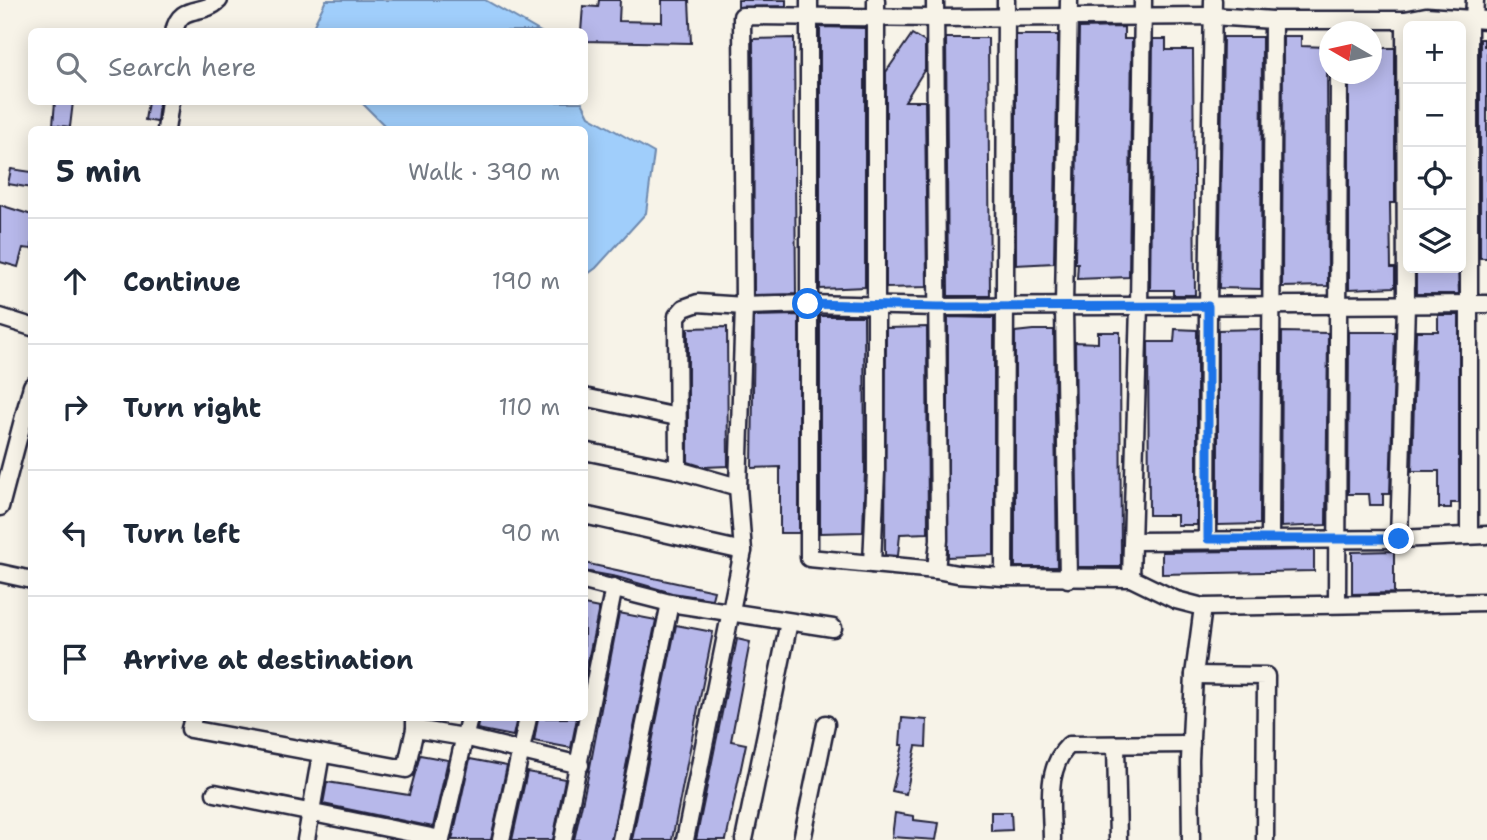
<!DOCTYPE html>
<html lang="en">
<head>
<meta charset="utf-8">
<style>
  body { margin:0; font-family:"Shantell Sans",sans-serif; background:#f2f2f3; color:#1f2937 }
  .controls { position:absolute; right:21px; top:21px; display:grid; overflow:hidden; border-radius:10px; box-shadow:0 4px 18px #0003 }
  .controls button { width:63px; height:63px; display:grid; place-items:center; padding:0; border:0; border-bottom:2px solid #e0e1e3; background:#fff; color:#1f2937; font:35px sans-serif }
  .compass { position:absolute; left:1319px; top:21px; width:63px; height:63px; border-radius:50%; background:#fff; box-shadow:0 4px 18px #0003; rotate:279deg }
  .stop { position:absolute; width:21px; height:21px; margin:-16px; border:5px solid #1a73e8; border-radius:50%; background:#fff }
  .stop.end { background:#1a73e8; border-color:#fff; box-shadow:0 2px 7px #0008 }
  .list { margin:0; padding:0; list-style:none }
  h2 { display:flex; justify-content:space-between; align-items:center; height:91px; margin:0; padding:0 28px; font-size:30px }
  h2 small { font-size:23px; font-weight:400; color:#747a83 }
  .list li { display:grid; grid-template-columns:46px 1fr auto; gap:21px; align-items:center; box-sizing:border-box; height:126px; padding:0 28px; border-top:2px solid #e0e1e3 }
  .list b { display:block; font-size:26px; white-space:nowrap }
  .list em { font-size:23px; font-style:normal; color:#747a83 }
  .icon { flex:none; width:38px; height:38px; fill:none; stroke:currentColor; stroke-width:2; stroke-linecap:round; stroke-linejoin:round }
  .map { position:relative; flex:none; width:1487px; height:840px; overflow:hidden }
  .search { position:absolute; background:#fff; box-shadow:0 4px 18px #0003; left:28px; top:28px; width:560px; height:77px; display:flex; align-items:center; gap:18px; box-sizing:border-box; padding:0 24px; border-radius:10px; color:#747a83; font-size:26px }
  .panel { position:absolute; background:#fff; box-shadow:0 4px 18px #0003; left:28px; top:126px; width:560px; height:595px; border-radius:10px }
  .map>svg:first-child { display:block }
</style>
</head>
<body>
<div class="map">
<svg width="1487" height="840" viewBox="0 0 1487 840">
  <rect width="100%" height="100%" fill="#f7f3e8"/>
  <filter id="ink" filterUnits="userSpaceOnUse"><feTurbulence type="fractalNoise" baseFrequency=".0143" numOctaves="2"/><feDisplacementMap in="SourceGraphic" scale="14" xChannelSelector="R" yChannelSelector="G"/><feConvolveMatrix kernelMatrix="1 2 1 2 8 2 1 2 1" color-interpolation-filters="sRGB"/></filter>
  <g filter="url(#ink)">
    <g fill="#a0cefb" stroke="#6e89ae" stroke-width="2">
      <polygon points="326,0 485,0 539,31 311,31"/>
      <polygon points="361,102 582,102 589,116 654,153 646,213 596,268 585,276 584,130 388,129"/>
    </g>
    <g fill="#b7b8ea" stroke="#22223b" stroke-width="2">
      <polygon points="599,0 620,0 619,21 662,22 662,0 689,0 691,43 584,41 584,32 581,32 583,6 598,7"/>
      <polygon points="738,0 786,0 786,6 738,7"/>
      <polygon points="820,27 865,28 865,287 820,289"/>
      <polygon points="1124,27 1124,39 1132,39 1129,277 1077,279 1078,263 1075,263 1079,28"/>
      <polygon points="912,34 925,42 925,69 905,101 925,101 927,287 886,288 886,72"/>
      <polygon points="1016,35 1058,35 1054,263 1016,265"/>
      <polygon points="1283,36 1301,36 1301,46 1327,47 1328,286 1282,287"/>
      <polygon points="1223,37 1262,37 1261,289 1219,288"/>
      <polygon points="794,38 796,294 754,295 753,39"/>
      <polygon points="946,38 988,38 990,296 948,296"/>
      <polygon points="1153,39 1166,39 1166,50 1193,50 1195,295 1173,295 1173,290 1150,290"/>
      <polygon points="1480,39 1484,39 1484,46 1487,46 1487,258 1480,258"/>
      <polygon points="1371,48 1395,48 1395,203 1390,203 1391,268 1395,268 1395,287 1349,289 1349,74 1371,74"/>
      <polygon points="55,102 73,102 70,127 53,125"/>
      <polygon points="148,102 159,102 157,122 145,120"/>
      <polygon points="11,169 32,172 32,188 8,184"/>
      <polygon points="0,205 32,215 32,249 23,248 18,267 0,262"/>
      <polygon points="1416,268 1458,268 1459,294 1416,294"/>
      <polygon points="796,315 799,316 799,533 780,533 780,467 752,468 754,316"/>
      <polygon points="1438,315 1459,315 1459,503 1451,503 1451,508 1439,508 1439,471 1412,471 1416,331 1438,331"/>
      <polygon points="820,316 864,316 865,471 863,532 820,533"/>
      <polygon points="948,317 994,318 994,555 948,557"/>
      <polygon points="727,327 728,466 704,467 688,462 688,328"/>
      <polygon points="927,327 928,533 900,534 898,556 885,555 886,328"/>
      <polygon points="1175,329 1197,330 1197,525 1177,525 1177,515 1149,515 1148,342 1174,342"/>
      <polygon points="1261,329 1260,524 1218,525 1218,330"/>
      <polygon points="1033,330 1054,330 1057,567 1015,567 1015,332"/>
      <polygon points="1098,332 1120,332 1121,567 1078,567 1075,342 1098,343"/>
      <polygon points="1282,332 1328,333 1326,525 1281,527"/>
      <polygon points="1349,332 1395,332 1390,494 1383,494 1383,505 1370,505 1369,494 1348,494"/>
      <polygon points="1314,550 1314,571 1162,574 1162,552"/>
      <polygon points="1394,551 1394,593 1352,594 1352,552"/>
      <polygon points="584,563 714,591 712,599 672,593 617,577 584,571"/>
      <polygon points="584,605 599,608 584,680"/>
      <polygon points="619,613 656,620 611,840 574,840 590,767"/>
      <polygon points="676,625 713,632 672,840 632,840"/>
      <polygon points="737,639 750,642 731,741 746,744 726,840 696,840"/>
      <polygon points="479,718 517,718 513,736 477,729"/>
      <polygon points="538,718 577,718 571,748 534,741"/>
      <polygon points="902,718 927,720 926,747 916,746 906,794 892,791 903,745 900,745"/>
      <polygon points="420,755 448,760 433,827 323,804 327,782 409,795"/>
      <polygon points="470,759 507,766 491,840 452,840"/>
      <polygon points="527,772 565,779 553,840 512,840"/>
      <polygon points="991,812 1011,812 1012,830 991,831"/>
      <polygon points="895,813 914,816 914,820 939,823 936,840 892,837"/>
    </g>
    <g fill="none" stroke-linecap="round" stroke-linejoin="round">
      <defs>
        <g id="minor">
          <polyline points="809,0 809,558 872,564"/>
          <polyline points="876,0 876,471 872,564 936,570 939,540 935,0"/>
          <polyline points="1474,19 1475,0"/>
          <path d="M 174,32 C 180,2 202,17 219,0"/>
          <polyline points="166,130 170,102"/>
          <polyline points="0,317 32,327"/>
          <polyline points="584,397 677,417"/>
          <polyline points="584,451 678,470"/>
          <polyline points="738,487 678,470 677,316 684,308 698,303 744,306 808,304 938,307 1487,304"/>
          <polyline points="0,507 32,386"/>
          <polyline points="584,515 743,551"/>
          <polyline points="1469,535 1469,19"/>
          <polyline points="1270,538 1273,20"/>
          <polyline points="1207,539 1208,306 1213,0"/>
          <polyline points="1399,539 1406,305 1405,20"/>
          <polyline points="1134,541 1399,539 1487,535"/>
          <polyline points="936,570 957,574 1004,577 1131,578 1176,600 1203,607 1487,602"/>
          <polyline points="0,573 32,580"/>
          <polyline points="1004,577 1006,0"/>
          <polyline points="1131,578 1139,306 1143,0"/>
          <polyline points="1068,579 1064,307 1069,0"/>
          <polyline points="584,581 670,603 833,628"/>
          <polyline points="1337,603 1339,74"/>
          <polyline points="1194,675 1266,676 1265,840"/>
          <polyline points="193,718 190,729 406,769 415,729 415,718"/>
          <polyline points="415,729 464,737 580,765"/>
          <polyline points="1116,745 1118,840"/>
          <polyline points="215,793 441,839"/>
          <polyline points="306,840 321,754"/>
          <polyline points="441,840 469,718"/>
          <polyline points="501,840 528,718"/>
          <polyline points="563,840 614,587"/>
          <polyline points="621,840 670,603"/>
          <polyline points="685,840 743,551 738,487 744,306 742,16 935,18 1212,16 1273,20 1405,20 1426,16 1487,20"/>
          <polyline points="744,840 789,622"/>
          <polyline points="802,840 826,724"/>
          <path d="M 1052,840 C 1052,808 1044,769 1069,745 L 1191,744"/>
          <polyline points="1191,840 1190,760 1194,675 1203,607"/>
        </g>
      </defs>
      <use href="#minor" stroke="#22223b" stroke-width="21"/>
      <polyline stroke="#22223b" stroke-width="2.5" stroke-dasharray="2 5" stroke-linecap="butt" points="0,26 1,26"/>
      <use href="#minor" stroke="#f7f3e8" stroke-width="16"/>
    </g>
  </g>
  <g fill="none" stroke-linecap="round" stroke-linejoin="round" filter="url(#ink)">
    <polyline stroke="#1a73e8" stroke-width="9" points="808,304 938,307 1208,306 1208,539 1399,539"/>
  </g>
</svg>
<div class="controls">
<button>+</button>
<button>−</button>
<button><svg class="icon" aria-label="locate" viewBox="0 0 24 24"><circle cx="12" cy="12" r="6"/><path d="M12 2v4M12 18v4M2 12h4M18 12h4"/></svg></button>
<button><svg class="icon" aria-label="layers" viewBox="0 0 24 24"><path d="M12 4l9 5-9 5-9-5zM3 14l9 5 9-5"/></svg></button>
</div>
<svg class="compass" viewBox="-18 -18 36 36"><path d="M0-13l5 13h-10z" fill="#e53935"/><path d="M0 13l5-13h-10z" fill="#747a83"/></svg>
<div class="stop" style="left:808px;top:304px"></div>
<div class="stop end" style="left:1399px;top:539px"></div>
<div class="search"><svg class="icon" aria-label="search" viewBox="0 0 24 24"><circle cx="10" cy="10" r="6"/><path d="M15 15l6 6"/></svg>Search here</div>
<section class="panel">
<h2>5 min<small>Walk · 390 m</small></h2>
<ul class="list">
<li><svg class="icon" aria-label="ahead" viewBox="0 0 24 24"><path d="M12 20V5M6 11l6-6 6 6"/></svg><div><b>Continue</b></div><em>190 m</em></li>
<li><svg class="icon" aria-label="right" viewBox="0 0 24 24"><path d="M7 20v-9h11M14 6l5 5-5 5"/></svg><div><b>Turn right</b></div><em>110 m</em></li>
<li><svg class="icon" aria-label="left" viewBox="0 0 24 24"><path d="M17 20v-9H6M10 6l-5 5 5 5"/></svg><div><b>Turn left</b></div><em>90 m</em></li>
<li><svg class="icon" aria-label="arrive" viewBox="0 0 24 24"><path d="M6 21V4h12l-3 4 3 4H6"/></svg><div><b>Arrive at destination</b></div></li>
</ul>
</section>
</div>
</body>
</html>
